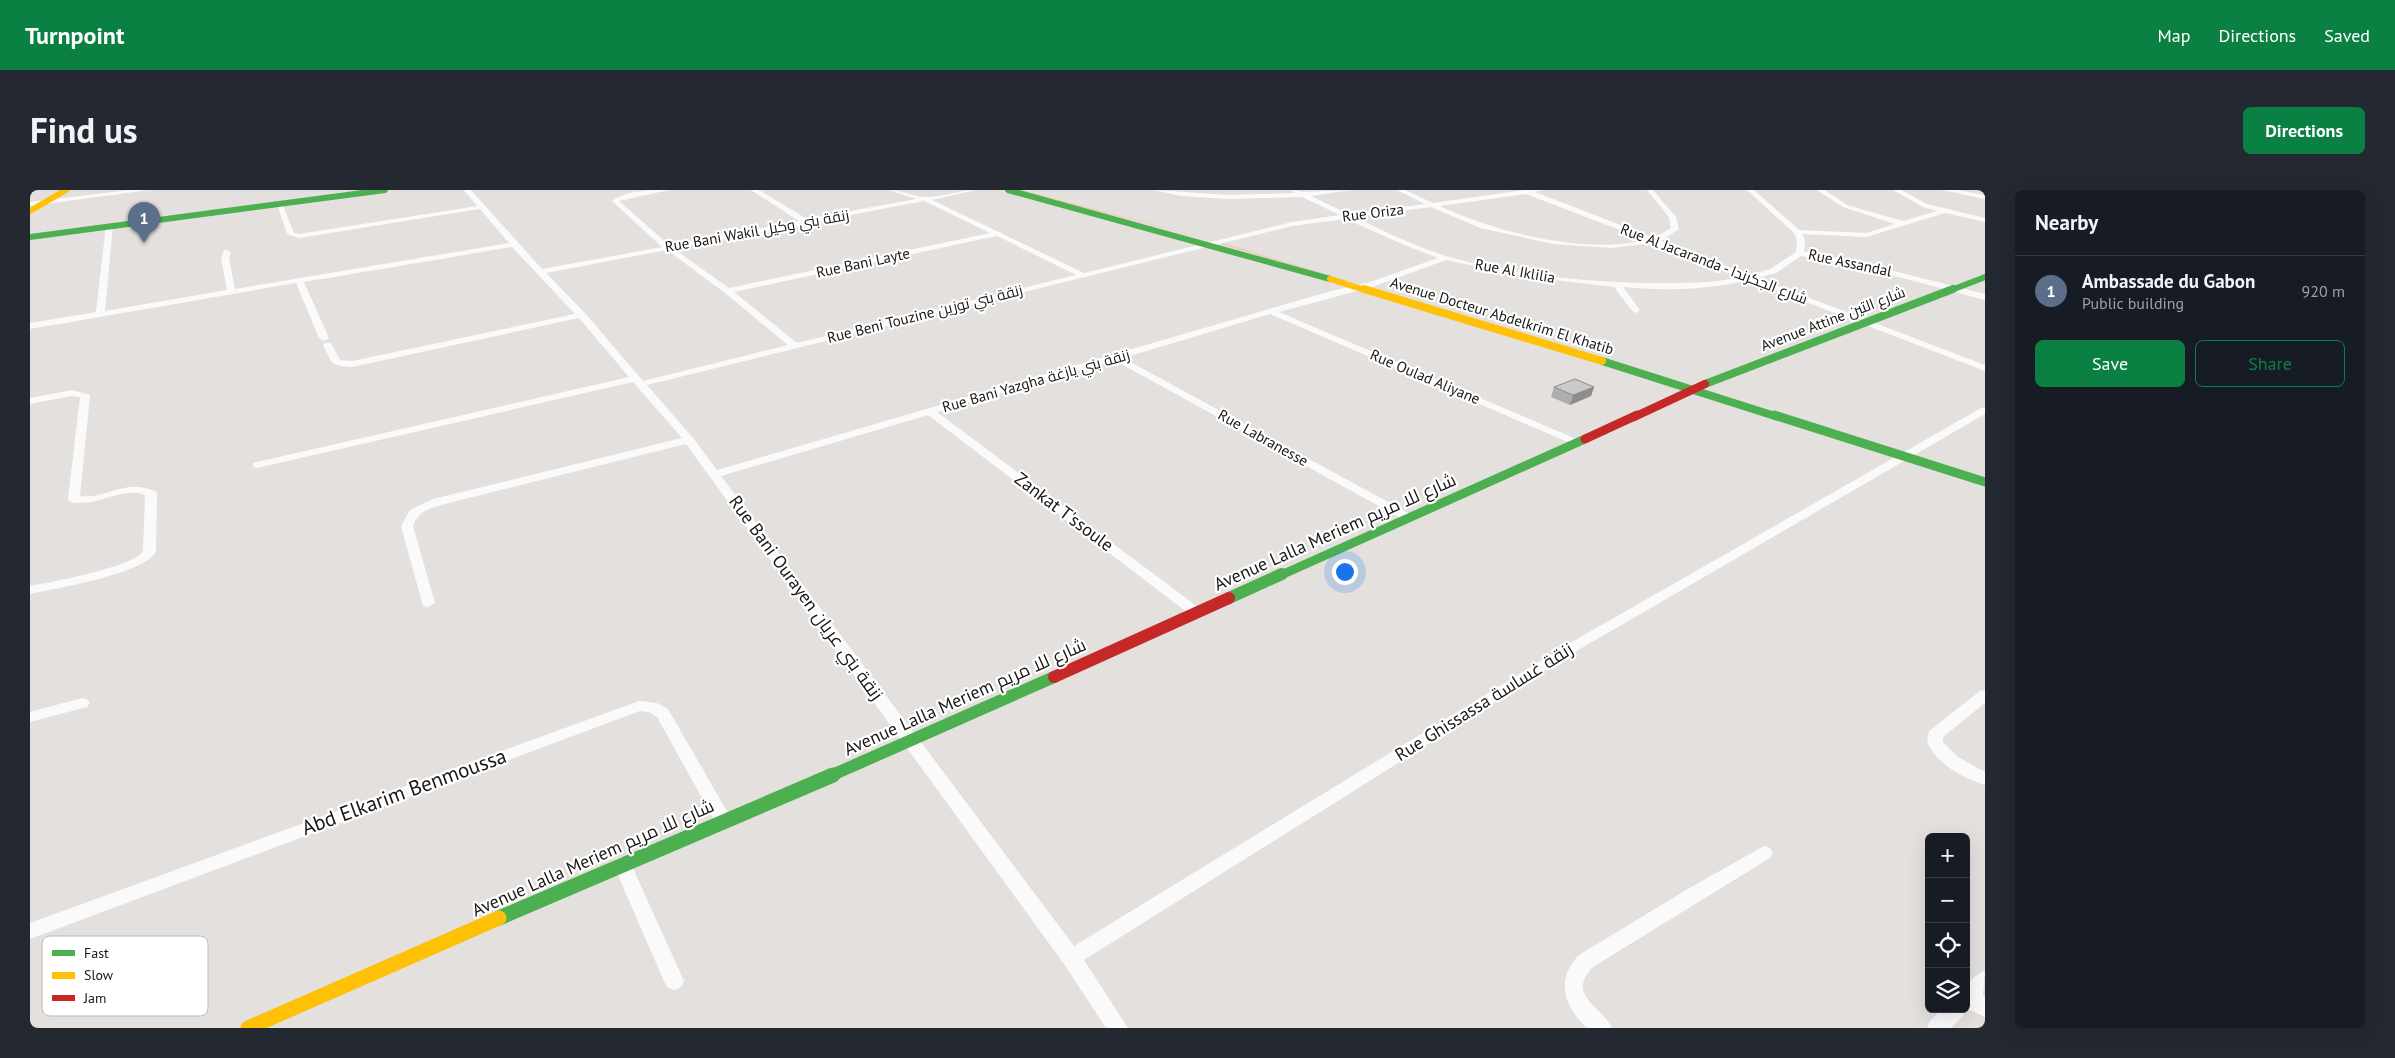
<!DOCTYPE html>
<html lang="en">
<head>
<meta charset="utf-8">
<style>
  body { margin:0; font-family:"PT Sans",Cairo,sans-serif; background:#242831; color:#f1f3f6 }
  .controls { position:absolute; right:15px; bottom:15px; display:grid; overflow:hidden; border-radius:8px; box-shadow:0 5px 20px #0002 }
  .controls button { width:45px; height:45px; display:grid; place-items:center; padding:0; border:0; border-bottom:1px solid #363941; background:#171b24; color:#f1f3f6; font:25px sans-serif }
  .you { position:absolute; left:1314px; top:381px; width:18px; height:18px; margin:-12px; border:4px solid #fff; border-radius:50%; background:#1a73e8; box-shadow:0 0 0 8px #1a73e833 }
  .badge { display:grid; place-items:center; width:32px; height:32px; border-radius:50%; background:#0b8043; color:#fff; font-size:16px; font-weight:700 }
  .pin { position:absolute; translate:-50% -41px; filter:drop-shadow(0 1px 2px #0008) }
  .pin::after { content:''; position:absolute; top:26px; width:18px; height:15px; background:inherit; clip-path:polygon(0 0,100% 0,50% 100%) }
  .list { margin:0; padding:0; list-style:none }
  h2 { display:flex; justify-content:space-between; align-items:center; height:65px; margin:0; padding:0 20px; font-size:21px }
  h2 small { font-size:16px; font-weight:400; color:#9ea1a6 }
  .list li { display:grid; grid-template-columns:32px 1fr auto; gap:15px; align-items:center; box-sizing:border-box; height:70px; padding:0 20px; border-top:1px solid #363941 }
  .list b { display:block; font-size:19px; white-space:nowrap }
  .list p { margin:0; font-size:16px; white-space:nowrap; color:#9ea1a6 }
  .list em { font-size:16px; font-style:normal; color:#9ea1a6 }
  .actions { display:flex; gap:10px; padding:15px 20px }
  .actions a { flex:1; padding:11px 0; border:1px solid #0b8043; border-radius:8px; text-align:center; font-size:18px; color:#0b8043 }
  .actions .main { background:#0b8043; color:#fff }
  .icon { flex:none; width:28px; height:28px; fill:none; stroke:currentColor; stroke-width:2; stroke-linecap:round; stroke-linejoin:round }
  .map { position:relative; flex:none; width:1955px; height:838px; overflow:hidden; border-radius:8px }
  header { display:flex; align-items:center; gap:30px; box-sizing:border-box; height:70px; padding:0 25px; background:#0b8043; color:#fff }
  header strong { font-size:24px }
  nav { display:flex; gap:28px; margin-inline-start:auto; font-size:18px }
  .intro { display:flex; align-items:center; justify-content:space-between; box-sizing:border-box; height:120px; padding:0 30px }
  h1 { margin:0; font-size:35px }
  .button { padding:12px 22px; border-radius:8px; background:#0b8043; color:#fff; font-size:18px; font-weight:700 }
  main { display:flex; gap:30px; padding:0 30px }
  aside { flex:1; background:#171b24; border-radius:8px; box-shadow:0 5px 20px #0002 }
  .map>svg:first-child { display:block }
</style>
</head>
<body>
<header>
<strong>Turnpoint</strong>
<nav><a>Map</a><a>Directions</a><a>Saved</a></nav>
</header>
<div class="intro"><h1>Find us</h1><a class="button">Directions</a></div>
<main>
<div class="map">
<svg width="1955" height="838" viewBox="0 0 1955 838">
  <rect width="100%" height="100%" fill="#e3e0de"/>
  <g fill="#efccad">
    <polygon points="984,0 992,0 1181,50"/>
    <polygon points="1188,53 1193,53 1318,91 1313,91"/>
  </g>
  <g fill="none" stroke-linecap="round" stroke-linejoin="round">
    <g fill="#fbfafa" fill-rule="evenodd">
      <polygon points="100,0 119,0 0,16 0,12"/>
      <path d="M 434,0 L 441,0 L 512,79 L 632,57 L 582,11 C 596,0 622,0 639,0 L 589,11 L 639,55 L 769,31 L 721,0 L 729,0 L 777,29 L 886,9 L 859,0 C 871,0 882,6 894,7 C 909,8 930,0 946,0 L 902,10 L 1054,83 L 1262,32 L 1310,25 L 1272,7 L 1199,9 L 1151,6 L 1124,0 L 1199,5 L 1265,3 L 1261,0 L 1274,2 L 1322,0 L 1281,6 L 1318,24 L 1395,14 L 1367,0 L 1375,0 L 1403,13 L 1495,0 L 1512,0 L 1505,2 L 1624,48 L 1641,38 L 1639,27 L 1617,0 L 1623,0 L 1646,27 L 1649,39 L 1631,51 L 1720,85 L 1740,79 L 1766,62 L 1767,50 L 1764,43 L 1717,0 L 1724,0 L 1769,40 L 1836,43 L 1865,34 L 1813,17 L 1787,0 L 1795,0 L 1817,15 L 1873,31 L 1907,21 L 1893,17 L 1863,0 L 1871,0 L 1897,14 L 1955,28 L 1955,32 L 1915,23 L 1836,47 L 1772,44 L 1775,50 L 1774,61 L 1836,74 L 1955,104 L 1955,110 L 1835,78 L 1771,66 L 1746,83 L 1727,88 L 1955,175 L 1955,181 L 1719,90 C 1679,100 1634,101 1593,97 L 1610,120 L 1606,123 L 1603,122 L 1584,97 L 1491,86 L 1416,70 L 1342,97 L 1249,122 L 1551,251 L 1551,255 L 1547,256 L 1240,124 L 1093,168 L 1382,325 L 1384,328 L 1378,332 L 1084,170 L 907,222 L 1172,420 L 1174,423 L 1172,426 L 1162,426 L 898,225 L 691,286 L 1044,756 L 1540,453 L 1951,218 L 1955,217 L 1955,224 L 1550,459 L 1054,770 L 1098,838 L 1076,838 L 1034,774 L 656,254 L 411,315 C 398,319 388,322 383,336 L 405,413 L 398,417 L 393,416 L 371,336 L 380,320 L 403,309 L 652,248 L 603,192 L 227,278 L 223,277 L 223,273 L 227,272 L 599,187 L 549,128 L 322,177 C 299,175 303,175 293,155 L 295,153 L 301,153 L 310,170 L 322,171 L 545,124 L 482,57 L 274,92 L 299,148 L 294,151 L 289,148 L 266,93 L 0,139 L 0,133 L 66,122 L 76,34 L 83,36 L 75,121 L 197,100 L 191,68 L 194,60 L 197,60 L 201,62 L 199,68 L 205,99 L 479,53 L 450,19 L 269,48 L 257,44 L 247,14 L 252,13 L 264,43 L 269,44 L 447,16 ZM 1496,4 L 1616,50 C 1555,65 1465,42 1410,16 ZM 894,11 L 960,43 L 699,98 L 644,59 ZM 1401,17 L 1450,38 L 1523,54 L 1581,58 L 1623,53 L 1711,87 C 1682,94 1650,93 1620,93 C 1552,92 1482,85 1416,66 C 1385,56 1355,42 1325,27 ZM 1316,29 L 1372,54 L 1408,68 L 1337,93 L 1301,101 L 687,280 L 663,248 L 617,195 L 1262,36 ZM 967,46 L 1046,85 L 767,153 L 704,102 ZM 637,60 L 695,103 L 758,155 L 613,191 L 555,123 L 516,83 Z"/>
      <polygon points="1913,0 1927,0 1955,5 1955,9"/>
      <path d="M 42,200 L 60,205 L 50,306 C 79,309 93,288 125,301 L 127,303 L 126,361 C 118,383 24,399 0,404 L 0,396 C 21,392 104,377 113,361 L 115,305 C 92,296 67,318 40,312 L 38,309 L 50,207 L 42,206 L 0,214 L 0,208 Z"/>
      <path d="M 1955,500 L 1955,513 L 1913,547 L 1913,552 L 1928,567 L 1955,582 L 1955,595 C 1932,588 1907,574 1897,552 L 1899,541 L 1950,501 Z"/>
      <polygon points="52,508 57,509 60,513 57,517 0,532 0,522"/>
      <polygon points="609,511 627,513 638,519 702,630 699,635 693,637 687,635 627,527 619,522 610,521 0,749 0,733"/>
      <path d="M 1734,656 L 1740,658 L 1743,663 L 1740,668 L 1563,777 C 1535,806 1573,817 1582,838 L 1557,838 C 1534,817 1525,789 1549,765 L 1656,700 Z"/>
      <polygon points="592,667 598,669 601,674 654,791 651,797 644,800 637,797 634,791 583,674 586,669"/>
      <polygon points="1955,781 1953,805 1955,807 1955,827 1936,818 1936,795 1948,784"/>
      <polygon points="1912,819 1936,819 1933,826 1921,838 1897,838 1900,831"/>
    </g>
    <g stroke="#4caf50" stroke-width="6">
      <polyline points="978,0 1300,89"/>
      <polyline points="0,47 355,0"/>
      <polyline points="1919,101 1955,87"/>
    </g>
    <g stroke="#4caf50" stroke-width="8">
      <polyline points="1572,171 1748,227"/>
      <polyline points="1675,194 1923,99"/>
    </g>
    <g stroke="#4caf50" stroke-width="9">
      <polyline points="1744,225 1955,292"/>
      <polyline points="1249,386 1555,249"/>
    </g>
    <g stroke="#4caf50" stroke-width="12">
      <polyline points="1199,408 1252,384"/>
      <polyline points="800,586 1024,487"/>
    </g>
    <polyline stroke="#4caf50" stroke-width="15" points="469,728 803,585"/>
    <g stroke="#ffc107" stroke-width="6">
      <polyline points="0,21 36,0"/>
      <polyline points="1300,89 1338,101"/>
    </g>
    <polyline stroke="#ffc107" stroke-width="8" points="1334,99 1572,171"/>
    <polyline stroke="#ffc107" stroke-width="15" points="218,838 469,728"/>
    <polyline stroke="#c62828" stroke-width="8" points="1604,227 1675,194"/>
    <polyline stroke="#c62828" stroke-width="9" points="1555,249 1607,225"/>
    <polyline stroke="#c62828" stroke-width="12" points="1024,487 1199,408"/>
  </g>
  <polygon fill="#afaeac" points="1524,197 1564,197 1561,206 1540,215 1521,207"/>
  <polygon fill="#8e8d8c" points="1564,197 1561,206 1540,215 1543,205"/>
  <polygon fill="#cbcac8" stroke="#8e8d8c" points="1545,189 1564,197 1543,205 1524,197"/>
  <g text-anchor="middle" stroke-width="4.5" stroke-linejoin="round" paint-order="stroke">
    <g font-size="15" fill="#181715" stroke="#fff">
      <text transform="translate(1343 23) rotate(-7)" y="5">Rue Oriza</text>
      <text transform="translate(727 41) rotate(-10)" y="5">Rue Bani Wakil زنقة بني وكيل</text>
      <text transform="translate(833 73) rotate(-12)" y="5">Rue Bani Layte</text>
      <text transform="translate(1820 73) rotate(12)" y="5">Rue Assandal</text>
      <text transform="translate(1684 74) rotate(21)" y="5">Rue Al Jacaranda - شارع الجكرندا</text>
      <text transform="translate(1485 81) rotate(10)" y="5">Rue Al Iklilia</text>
      <text transform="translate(895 124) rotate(-14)" y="5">Rue Beni Touzine زنقة بني توزين</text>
      <text transform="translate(1472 126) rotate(17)" y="5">Avenue Docteur Abdelkrim El Khatib</text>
      <text transform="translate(1803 129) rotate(-21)" y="5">Avenue Attine شارع التين</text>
      <text transform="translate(1395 187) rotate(23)" y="5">Rue Oulad Aliyane</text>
      <text transform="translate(1006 191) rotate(-16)" y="5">Rue Bani Yazgha زنقة بني يازغة</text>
      <text transform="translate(1233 248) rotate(29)" y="5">Rue Labranesse</text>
    </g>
    <g font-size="18" fill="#181715" stroke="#fff">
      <text transform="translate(1034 322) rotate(37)" y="6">Zankat T'ssoule</text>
      <text transform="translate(1305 342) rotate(-24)" y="6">Avenue Lalla Meriem شارع للا مريم</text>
      <text transform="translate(776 408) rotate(54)" y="6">Rue Bani Ourayen زنقة بني عريان</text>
      <text transform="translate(935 507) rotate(-24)" y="6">Avenue Lalla Meriem شارع للا مريم</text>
      <text transform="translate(1454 512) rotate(-32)" y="6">Rue Ghissassa زنقة غساسة</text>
      <text transform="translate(563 668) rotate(-24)" y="6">Avenue Lalla Meriem شارع للا مريم</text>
    </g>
    <g font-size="21" fill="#181715" stroke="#fff">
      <text transform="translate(374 602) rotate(-20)" y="7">Abd Elkarim Benmoussa</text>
    </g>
  </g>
  <rect x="12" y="746" width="166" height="80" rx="8" fill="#fff" stroke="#bab9b9" stroke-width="1"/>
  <rect x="22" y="760" width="23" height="6" fill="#4caf50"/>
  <rect x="22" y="782" width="23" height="7" fill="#ffc107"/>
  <rect x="22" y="805" width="23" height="6" fill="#c62828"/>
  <g font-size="14" fill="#181715">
    <text x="54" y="768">Fast</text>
    <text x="54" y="790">Slow</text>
    <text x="54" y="813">Jam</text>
  </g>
</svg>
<div class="controls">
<button>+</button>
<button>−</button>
<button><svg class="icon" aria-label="locate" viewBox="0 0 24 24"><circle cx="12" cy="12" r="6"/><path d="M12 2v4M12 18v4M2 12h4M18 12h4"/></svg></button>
<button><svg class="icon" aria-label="layers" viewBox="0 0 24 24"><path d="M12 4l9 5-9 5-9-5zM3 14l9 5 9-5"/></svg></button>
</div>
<div class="you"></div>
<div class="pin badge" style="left:114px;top:53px;background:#5c6f8a">1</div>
</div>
<aside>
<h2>Nearby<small></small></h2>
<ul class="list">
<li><span class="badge" style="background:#5c6f8a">1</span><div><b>Ambassade du Gabon</b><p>Public building</p></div><em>920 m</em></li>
</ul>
<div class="actions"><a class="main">Save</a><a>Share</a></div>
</aside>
</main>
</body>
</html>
